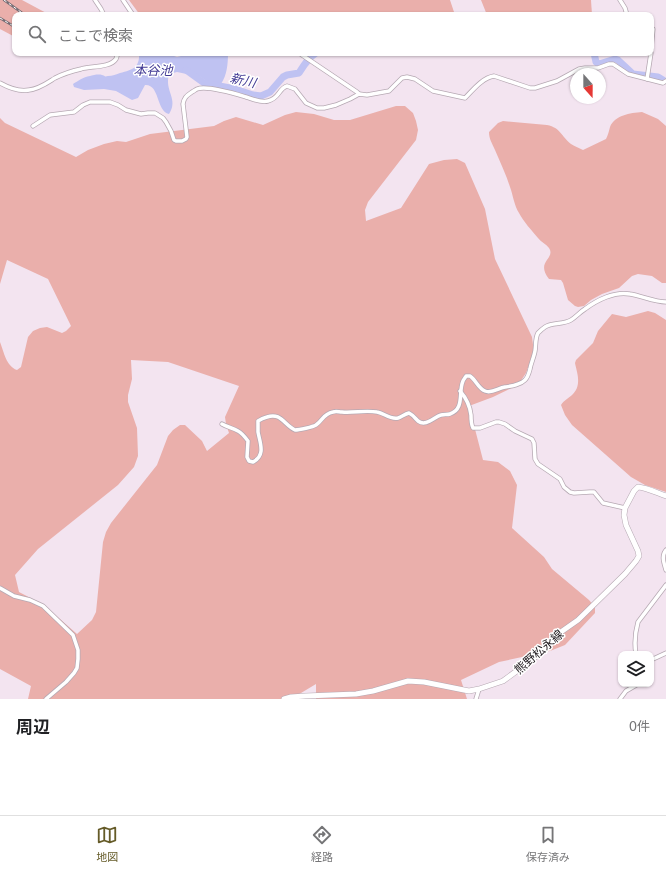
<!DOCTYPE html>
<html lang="ja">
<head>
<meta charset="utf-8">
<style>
  body { margin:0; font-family:"Public Sans","Noto Sans JP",sans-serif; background:#f6f6f6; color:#202124 }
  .controls { position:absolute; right:12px; bottom:12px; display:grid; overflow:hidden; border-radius:8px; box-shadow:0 1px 3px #0004 }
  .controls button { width:36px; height:36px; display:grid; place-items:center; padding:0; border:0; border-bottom:1px solid #e0e0e0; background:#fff; color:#202124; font:20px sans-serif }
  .compass { position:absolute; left:570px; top:68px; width:36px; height:36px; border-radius:50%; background:#fff; box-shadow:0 1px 3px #0004; rotate:159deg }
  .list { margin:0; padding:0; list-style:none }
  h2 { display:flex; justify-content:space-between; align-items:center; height:52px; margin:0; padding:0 16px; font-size:17px }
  h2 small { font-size:13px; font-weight:400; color:#757577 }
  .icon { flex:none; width:22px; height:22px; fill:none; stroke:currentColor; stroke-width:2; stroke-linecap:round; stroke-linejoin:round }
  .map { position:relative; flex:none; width:666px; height:699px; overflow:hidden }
  .search { position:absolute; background:#fff; box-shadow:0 1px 3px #0004; left:12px; right:12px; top:12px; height:44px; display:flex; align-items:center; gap:10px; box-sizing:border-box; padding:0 14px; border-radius:8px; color:#757577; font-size:15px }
  .sheet { height:116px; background:#fff }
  nav { display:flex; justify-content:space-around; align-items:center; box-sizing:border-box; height:56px; border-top:1px solid #e0e0e0; background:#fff; font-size:11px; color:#757577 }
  nav a { display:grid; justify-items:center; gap:2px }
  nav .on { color:#655b28 }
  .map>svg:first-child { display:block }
</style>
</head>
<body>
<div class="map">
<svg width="666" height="699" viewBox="0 0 666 699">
  <rect width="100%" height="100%" fill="#f3e4f0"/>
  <g fill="#eaafab" fill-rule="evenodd">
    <polygon points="0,0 22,0 50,15 15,15 15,37 0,29"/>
    <polygon points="129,0 450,0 455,15 140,15"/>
    <polygon points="481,0 591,0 592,15 487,15"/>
    <path d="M 396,106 L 405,106 L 413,113 L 416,121 L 418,130 L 416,140 L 368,202 L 365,210 L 366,221 L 401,208 L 429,164 L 444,160 L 457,159 L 465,163 L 485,209 L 495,259 L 532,337 L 534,352 L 526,373 L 518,385 L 493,397 L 469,406 L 483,460 L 498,462 L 510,471 L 517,485 L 512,528 L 544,557 L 552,569 L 589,600 L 595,607 L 595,613 L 565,645 L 550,651 L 499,662 L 461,680 L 467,699 L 316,699 L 316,684 L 291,699 L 28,699 L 31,686 L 0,669 L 0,342 C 4,352 6,366 17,370 L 21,367 L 28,337 L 33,331 L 40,328 L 47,327 L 62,333 L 66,331 L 71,326 L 48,279 L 7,260 L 0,284 L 0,118 L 5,123 L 76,157 L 88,150 L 104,144 L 117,141 L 126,142 L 150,134 L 214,126 L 224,121 L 236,117 L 263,125 L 285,115 L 296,112 L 314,114 L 334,120 L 350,120 ZM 131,360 L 168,362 L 239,386 L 225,417 L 226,424 L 229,433 L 207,451 L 202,441 L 185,425 L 180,425 L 173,430 L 168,436 L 157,465 L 111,523 L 106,532 L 103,542 L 96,612 L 92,620 L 77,634 L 44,605 L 19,592 L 15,575 L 38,549 L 118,485 L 134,467 L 138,456 L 137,428 L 128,402 L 128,395 L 132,379 Z"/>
    <path d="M 642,112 L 658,119 L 666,126 L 666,283 L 662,283 L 652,276 L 638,274 L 632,276 L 619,288 L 602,294 L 591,300 L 584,306 L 578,307 L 575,306 L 568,300 L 563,283 L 561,280 L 549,279 C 535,261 556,259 549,248 C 546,244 541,242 538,238 C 532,231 523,221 519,213 C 514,205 513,195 510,187 C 506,174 500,162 495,150 C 492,143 489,139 489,132 L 498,123 L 503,121 L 547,125 C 561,128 561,136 571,144 C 574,146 579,148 583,150 L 606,139 C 608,135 609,131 610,127 C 615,115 630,113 642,112 Z"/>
    <path d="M 648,311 L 655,313 L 666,320 L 666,492 L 645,485 L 631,477 L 572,425 L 565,415 L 561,405 C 564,400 569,398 573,394 C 582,385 577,373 575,363 L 576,360 L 593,343 L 598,331 L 612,314 L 626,317 Z"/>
  </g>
  <path fill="#bfc2f2" d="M 139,53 L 168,54 L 177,57 L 189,54 L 189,53 L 228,53 C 228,64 227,75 221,84 L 210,84 L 201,77 L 177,72 L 169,74 C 164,91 179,99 169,114 C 156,111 160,84 145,85 L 138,98 L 132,100 L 116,91 L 104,89 L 84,90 L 74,87 L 73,84 C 78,81 83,77 90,76 C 93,75 99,74 102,75 C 106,76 104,77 108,76 C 112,76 117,74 120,73 C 133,70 140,67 139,53 Z"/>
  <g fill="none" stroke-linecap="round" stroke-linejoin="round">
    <g stroke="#bfc2f2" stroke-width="7">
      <polyline points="594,53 596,62 599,64 615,59 618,60 633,74 658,77 663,80"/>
      <path d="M 186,70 L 204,83 L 235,89 L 253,95 L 261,96 L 270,92 L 283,77 L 287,75 L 299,73 C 304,65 308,58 316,53"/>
    </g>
    <defs>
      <g id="minor">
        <polyline points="95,0 101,9 104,15"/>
        <polyline points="123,0 133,15"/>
        <polyline points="620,0 625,8 627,15"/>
        <polyline points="651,28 653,29 651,49"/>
        <polyline points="299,53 357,92 359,94"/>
        <polyline points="647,79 651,53"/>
        <path d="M 0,83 C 9,88 19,92 29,90 C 39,89 47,83 55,78 C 63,74 72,71 81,69 C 90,66 110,68 116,59 C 117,57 117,55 118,53"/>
        <path d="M 33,126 L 50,115 L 74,112 L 83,105 L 90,102 L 110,102 L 118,105 L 126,110 L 141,114 L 148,113 L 155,113 L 163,118 L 166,122 L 171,131 L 174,140 L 176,141 L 182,141 L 186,139 L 187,137 L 183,104 C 184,98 186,96 192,92 C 194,91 195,90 197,89 C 207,85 236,94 246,97 C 253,99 261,103 268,101 C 280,98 278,89 287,86 L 295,89 L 306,103 L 317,108 L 324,108 L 336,105 L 350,99 L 359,94 L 367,95 L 389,91 L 402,78 L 407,77 L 415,79 L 433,91 L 465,98 C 473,90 482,78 494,76 L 530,88 L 535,88 L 557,81 L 579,69 L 585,68 L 598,68 L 609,64 L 613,64 L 628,74 L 663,83 L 666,81"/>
        <path d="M 460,391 C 467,399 470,406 471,415 C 471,420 471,424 473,428 L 480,428 L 496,422 L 499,422 L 505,424 L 515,431 L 532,439 L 534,443 L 535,459 L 538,464 L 560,479 L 564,487 L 570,492 L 574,493 L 590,492 L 594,492 L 603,503 L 625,508"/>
        <path d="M 222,424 C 227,427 233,428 238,431 C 242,433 245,437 248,441 L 247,457 L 249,461 L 253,462 C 266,455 260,443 258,432 C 258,428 258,425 258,421 C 261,419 263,418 267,417 C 281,412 284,425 295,430 C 299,430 313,427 316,425 C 323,420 323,414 333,412 C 336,411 339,412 342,412 C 354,413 365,410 377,412 C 384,413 390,420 398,418 C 401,417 405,414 409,413 C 413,415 415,418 418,421 C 426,427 434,417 441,415 C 444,414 447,415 450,414 C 465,409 458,392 463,381 C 463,380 466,377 466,376 L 470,376 C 476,380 478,388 485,391 C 492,394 498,388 505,387 C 512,386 520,385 525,380 C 528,377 529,373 530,369 C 531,363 534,357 535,351 C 536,346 535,338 538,333 C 540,331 542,329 545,327 C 552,322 563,325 571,320 C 576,317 580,312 585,309 C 597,300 615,291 630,294 C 642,296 654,302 666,302"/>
        <path d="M 666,550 C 661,556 664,563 666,570"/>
        <polyline points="0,588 14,596 30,600 43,606 73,635 78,650 78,659 77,668 74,673 66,682 46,699"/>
        <path d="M 636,654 C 634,643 635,633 638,622 L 666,585"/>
        <polyline points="651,660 666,653"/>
        <polyline points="476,699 479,689"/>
        <polyline points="620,699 626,691 638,684"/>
      </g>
      <path id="secondary" d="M 284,699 L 291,697 L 305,696 L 356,694 L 373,691 L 408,681 L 424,682 L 469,691 L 479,689 L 503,681 L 533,659 L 547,646 L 558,634 L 578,620 L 625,574 L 636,561 L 639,556 L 638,551 L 626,525 L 624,515 L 625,508 L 634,491 L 638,487 C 648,488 657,493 666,496"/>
    </defs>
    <use href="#minor" stroke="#b6a9b3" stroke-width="5"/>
    <use href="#secondary" stroke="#b6a9b3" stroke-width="6"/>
    <use href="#minor" stroke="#fff" stroke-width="3.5"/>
    <use href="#secondary" stroke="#fff" stroke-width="5"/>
    <defs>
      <g id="rail">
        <polyline points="4,0 25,15"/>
        <polyline points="0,18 15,27"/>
      </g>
    </defs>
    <use href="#rail" stroke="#766d74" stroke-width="2.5"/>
    <use href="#rail" stroke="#fff" stroke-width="1" stroke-dasharray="3" stroke-linecap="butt"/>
  </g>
  <g text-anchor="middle" stroke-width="3" stroke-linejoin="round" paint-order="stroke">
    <g font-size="12" fill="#1f1a1e" stroke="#fff">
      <text transform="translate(539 652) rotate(-41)" y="4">熊野松永線</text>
    </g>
    <g font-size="13" font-style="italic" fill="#423a94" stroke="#fff">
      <text x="153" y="75">本谷池</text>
      <text transform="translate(243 80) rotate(13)" y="5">新川</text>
    </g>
  </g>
</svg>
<div class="controls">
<button><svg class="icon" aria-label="layers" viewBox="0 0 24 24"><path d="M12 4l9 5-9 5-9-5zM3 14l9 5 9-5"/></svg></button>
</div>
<svg class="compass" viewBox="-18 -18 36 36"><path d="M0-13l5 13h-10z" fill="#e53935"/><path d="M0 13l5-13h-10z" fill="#757577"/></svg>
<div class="search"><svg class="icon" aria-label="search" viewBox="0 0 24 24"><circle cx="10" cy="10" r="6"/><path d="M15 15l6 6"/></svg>ここで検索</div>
</div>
<section class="sheet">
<h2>周辺<small>0件</small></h2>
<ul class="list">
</ul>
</section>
<nav>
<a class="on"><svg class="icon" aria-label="map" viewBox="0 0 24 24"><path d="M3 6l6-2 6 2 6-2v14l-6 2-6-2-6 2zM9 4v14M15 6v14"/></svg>地図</a>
<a><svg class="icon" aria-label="directions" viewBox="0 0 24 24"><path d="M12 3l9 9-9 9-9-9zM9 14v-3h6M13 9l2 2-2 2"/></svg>経路</a>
<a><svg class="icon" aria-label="saved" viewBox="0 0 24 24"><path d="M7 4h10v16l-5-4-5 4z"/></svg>保存済み</a>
</nav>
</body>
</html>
